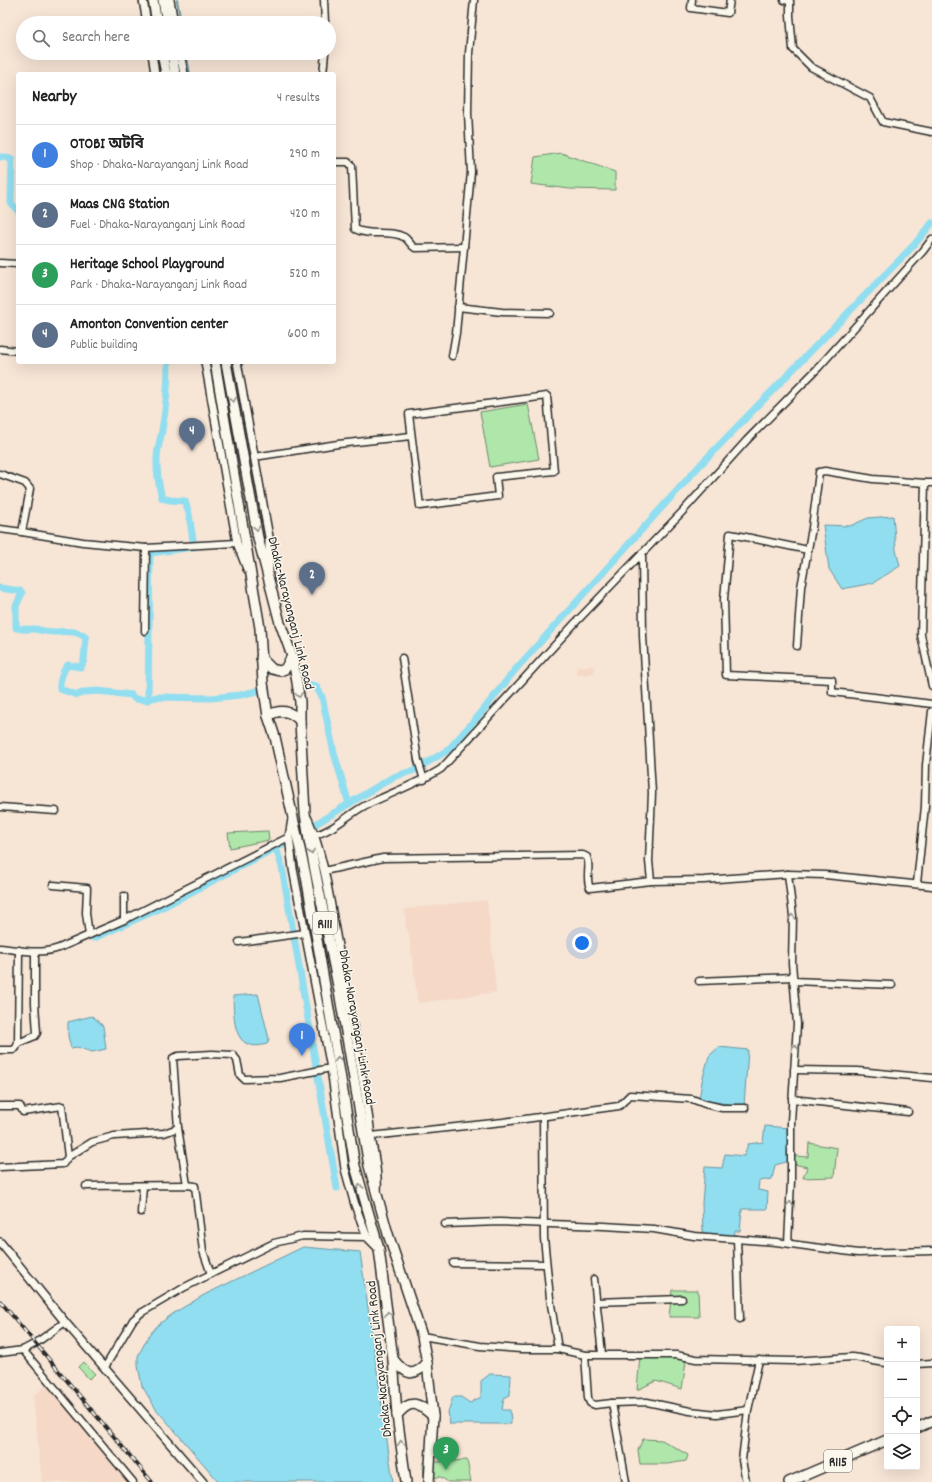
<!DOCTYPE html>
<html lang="en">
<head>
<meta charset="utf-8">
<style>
  body { margin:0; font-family:Dekko,"Noto Sans Bengali",sans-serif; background:#f2f2f2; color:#222 }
  .controls { position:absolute; right:12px; bottom:12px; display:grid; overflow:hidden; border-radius:4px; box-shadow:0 4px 16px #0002 }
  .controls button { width:36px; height:36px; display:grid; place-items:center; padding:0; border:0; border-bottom:1px solid #e0e0e0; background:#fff; color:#222; font:20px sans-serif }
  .you { position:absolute; left:582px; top:943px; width:14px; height:14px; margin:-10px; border:3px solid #fff; border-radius:50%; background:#1a73e8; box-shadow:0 0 0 6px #1a73e833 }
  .badge { display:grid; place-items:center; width:26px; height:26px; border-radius:50%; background:#2b2b2b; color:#fff; font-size:13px; font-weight:700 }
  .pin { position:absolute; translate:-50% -33px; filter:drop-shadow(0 1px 2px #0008) }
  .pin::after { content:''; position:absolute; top:21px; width:14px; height:12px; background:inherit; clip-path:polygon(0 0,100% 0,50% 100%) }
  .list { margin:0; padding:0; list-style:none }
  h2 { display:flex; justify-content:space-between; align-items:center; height:52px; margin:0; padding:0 16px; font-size:17px }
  h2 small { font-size:13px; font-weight:400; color:#767676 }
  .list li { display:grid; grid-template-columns:26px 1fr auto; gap:12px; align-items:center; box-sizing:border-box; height:60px; padding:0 16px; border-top:1px solid #e0e0e0 }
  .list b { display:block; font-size:15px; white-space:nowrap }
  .list p { margin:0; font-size:13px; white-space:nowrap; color:#767676 }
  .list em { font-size:13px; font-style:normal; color:#767676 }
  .icon { flex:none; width:22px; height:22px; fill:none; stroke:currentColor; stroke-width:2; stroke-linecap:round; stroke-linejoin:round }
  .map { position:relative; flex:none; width:932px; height:1482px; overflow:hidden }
  .search { position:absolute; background:#fff; box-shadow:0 4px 16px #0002; left:16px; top:16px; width:320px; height:44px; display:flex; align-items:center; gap:10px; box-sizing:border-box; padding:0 14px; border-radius:22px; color:#767676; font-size:15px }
  .panel { position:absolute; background:#fff; box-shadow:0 4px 16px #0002; left:16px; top:72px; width:320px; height:292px; border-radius:4px }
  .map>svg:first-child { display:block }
</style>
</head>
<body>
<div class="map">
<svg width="932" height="1482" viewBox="0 0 932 1482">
  <rect width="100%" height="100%" fill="#f7e5d6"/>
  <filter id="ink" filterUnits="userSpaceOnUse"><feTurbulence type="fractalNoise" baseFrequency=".025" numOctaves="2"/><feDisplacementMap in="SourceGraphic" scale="8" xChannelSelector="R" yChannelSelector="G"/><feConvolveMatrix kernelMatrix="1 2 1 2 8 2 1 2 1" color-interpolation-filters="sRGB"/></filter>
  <g filter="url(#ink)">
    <g fill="#f5d8c6">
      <polygon points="594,666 595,673 577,675 577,667"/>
      <polygon points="487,900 496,992 418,1003 409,934 406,928 405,909"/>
      <polygon points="47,1385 129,1482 42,1482 33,1396"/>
    </g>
    <g fill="#afe7ab" stroke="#6d896b">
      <polygon points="561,153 615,172 615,190 570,189 531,184 535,157"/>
      <polygon points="528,404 539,459 490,467 480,412"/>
      <polygon points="268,831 269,840 230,848 228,833"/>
      <polygon points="809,1143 837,1148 834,1177 803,1178 807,1167 794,1164 794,1156 808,1157"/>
      <polygon points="672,1290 698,1290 699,1317 669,1317"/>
      <polygon points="640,1356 675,1357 686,1362 682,1389 656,1381 637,1390"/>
      <polygon points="83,1362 95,1374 89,1379 78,1367"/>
      <polygon points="643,1439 662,1440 688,1455 686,1461 667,1464 640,1464 638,1450"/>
      <polygon points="467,1460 471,1482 448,1482 441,1477 424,1478 423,1463"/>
    </g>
    <g fill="#91def0" stroke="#6896a1">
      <polygon points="893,516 896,550 900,566 873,583 842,589 829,569 823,525 850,526 868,518"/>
      <path d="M 258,994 L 269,1039 L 267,1044 C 232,1054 234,1018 233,996 Z"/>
      <polygon points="92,1016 103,1026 106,1049 92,1052 77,1047 71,1048 68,1036 68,1022"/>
      <polygon points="719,1047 748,1050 744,1106 699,1100 702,1081 709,1056"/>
      <polygon points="765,1126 789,1128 790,1161 775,1165 772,1179 759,1181 758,1190 768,1192 767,1209 742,1209 740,1231 735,1231 734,1237 703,1233 702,1203 705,1167 722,1168 725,1154 744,1156 748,1144 763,1142"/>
      <polygon points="303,1247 360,1252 393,1482 219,1482 156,1409 142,1386 138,1366 138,1356 149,1335 159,1324 174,1313 204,1295"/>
      <polygon points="490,1374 511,1375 510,1395 504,1398 502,1410 510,1410 511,1424 450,1424 448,1412 453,1397 461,1397 470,1403 481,1397 481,1381"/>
    </g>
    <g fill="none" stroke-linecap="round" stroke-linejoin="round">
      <g stroke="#6896a1" stroke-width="2">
        <polyline points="177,0 181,23"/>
        <polyline points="186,53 190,74"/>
      </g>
      <g stroke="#91def0" stroke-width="7">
        <polyline points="0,157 5,157 12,160 11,203 18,211"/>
        <path d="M 0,588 L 20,591 L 22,593 L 16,606 L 16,628 C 22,630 28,629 34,629 C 41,630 47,632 53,632 C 65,632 76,629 86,638 L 84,660 L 81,667 L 68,665 C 63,670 59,682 60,689 L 77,695 L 85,692 L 98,691 L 131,695 L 135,699 L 146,700 L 156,697 L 211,698 L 240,695 L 257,691"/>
        <polyline points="302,683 316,686 322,697 334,753 349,804"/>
        <path d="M 148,700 L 150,553 L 194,547 L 189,514 L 185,501 L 170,500 L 162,498 C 158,482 155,466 158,449 C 159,443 161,437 162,430 C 166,408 168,385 168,362"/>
        <polyline points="314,825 393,777 415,770 448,750 481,713 515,670 702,463 914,245 932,223"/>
        <polyline points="276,848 282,867 337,1188"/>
        <polyline points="94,938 163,907 285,843"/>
      </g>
      <defs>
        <g id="minor">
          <polyline points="324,0 325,23"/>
          <polyline points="692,0 691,8 728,13 730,0"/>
          <polyline points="784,0 790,1 790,16 793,49 811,67 870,98 883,122 932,132"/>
          <polyline points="323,74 325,53"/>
          <path d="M 334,162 L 348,162 L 352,166 L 355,229 C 370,237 389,229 404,237 C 408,239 410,245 415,248 L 464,247"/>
          <polyline points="0,263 18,264"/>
          <polyline points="458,307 502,312 550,313"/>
          <polyline points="0,349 18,351"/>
          <polyline points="452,356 456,333 471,172 468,113 469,53 474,0"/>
          <polygon points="547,396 554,471 496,477 498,496 420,506 409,414"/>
          <polyline points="254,457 338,444 411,436"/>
          <polyline points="0,474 25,483 30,489 22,532"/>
          <polyline points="932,483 925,483 921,635 932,686"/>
          <polyline points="0,529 22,532 83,542 146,548 237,543"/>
          <polyline points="808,550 741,536 730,534 724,599 726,675 832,680 832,692 932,704"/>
          <polyline points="642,553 643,636 652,793 649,861 651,881"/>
          <polyline points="145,631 146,548"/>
          <polyline points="797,646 801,587 812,528 819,472 825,471 873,479 925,483"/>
          <polyline points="402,658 418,760 424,780"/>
          <polyline points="0,807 56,811"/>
          <path d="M 315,835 C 335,830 348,814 366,805 C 391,793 417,784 441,769 L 576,622 L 683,511 L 747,440 L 818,368 L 923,251 L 932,239"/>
          <path d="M 324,871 L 383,858 L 583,855 L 587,857 C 591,867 585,878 590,888 L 651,881 L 704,880 L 788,874 L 825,875 L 932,886"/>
          <polyline points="917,883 925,806 926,765 932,711"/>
          <polyline points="53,885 87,888 86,913 89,935"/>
          <polyline points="124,896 124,920"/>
          <polyline points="239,942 305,933"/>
          <path d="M 0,948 C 20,950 39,955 59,948 L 124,920 L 289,837"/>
          <polyline points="699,981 793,977"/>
          <polyline points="793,981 892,985"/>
          <polyline points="18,1043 35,1036 37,1033 35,1003 35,953"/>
          <polyline points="0,1050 13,1050 16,1048 18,1043 19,950"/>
          <polyline points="794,1070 858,1071 932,1078"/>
          <polyline points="792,1099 908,1112"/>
          <polyline points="0,1106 20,1106 23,1112 62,1106 68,1157"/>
          <polyline points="543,1117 544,1238 550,1298 558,1349"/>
          <polyline points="371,1136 503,1122 619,1106 630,1095 692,1099 705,1104 722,1108 745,1108"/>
          <polyline points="0,1167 63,1164 68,1157 92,1142 114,1136 164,1133 178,1128"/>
          <polyline points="187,1185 178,1128 173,1058 178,1056 212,1054 233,1055 237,1060 240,1075 244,1079 280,1078 331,1068"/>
          <polyline points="86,1186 187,1185 195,1186 203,1251 211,1274"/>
          <polyline points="141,1212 143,1186"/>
          <polyline points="445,1224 499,1222 604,1226 654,1229 694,1236 776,1242 858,1253 932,1251"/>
          <polyline points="737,1239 740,1319"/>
          <polyline points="788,1243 791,1181 791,1122 797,1024 792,963 793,916 788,874"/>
          <polyline points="453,1263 546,1264"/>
          <polyline points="594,1279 602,1354"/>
          <polyline points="596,1302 682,1299"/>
          <path d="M 422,1336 L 480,1346 L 521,1349 L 558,1349 L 585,1355 L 676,1355 L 696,1359 L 794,1361 L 852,1357 C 864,1358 875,1362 887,1363"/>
          <polyline points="23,1350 133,1482"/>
          <polyline points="0,1353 23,1350 36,1343 65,1322"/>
          <polyline points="585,1355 588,1398 590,1403 595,1405 612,1403"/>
          <polyline points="917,1364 932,1363"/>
          <polyline points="105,1367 133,1320 141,1313 185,1287 211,1274 274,1243 303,1236 367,1237"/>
          <polyline points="626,1482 612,1403 647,1402 690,1411 717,1414 748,1410"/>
          <polyline points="746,1482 742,1460 748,1410 759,1360"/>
        </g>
        <g id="tertiary">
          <polyline points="143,0 147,23"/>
          <polyline points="170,0 174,23"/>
          <polyline points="152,53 155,74"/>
          <polyline points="180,53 184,74"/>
          <polyline points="205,362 237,543 247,569"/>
          <polyline points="237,362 269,537 269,572"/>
          <polyline points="292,819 289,837 293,869 331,1068 345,1169 355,1205 367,1237 378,1248"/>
          <path d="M 308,819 C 325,858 330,903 338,946 C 349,1006 362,1067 370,1128 C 372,1149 379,1170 377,1191"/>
          <polyline points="0,1242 65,1322 203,1482"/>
        </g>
        <g id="primary">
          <polyline points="153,0 157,23"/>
          <polyline points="163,0 167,23"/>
          <polyline points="162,53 166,74"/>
          <polyline points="172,53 175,74"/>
          <polyline points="215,362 260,628 263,683 268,716 275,737 306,876 339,1067 355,1166 379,1249 393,1359 397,1415 406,1482"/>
          <polyline points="226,362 258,538 280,623 292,656 296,676 300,702 300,721 305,813 309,840 339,991 369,1166 388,1234 422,1336 427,1363 433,1416 429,1482"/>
          <polyline points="261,658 272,669 280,671 285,669 292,656"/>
          <path d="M 268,716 C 280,708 291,711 300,721"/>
          <path d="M 393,1359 C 406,1375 413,1378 427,1363"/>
          <path d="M 397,1415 C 411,1398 418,1403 433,1416"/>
          <polyline points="917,1428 932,1421"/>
          <polyline points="789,1482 887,1440"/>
        </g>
      </defs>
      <use href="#minor" stroke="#2b2b2b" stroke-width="9"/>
      <use href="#tertiary" stroke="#2b2b2b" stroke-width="10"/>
      <use href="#primary" stroke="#2b2b2b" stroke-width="12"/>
      <use href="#minor" stroke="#fbf7ec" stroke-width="6"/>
      <use href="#tertiary" stroke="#fbf7ec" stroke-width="7"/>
      <use href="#primary" stroke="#fbf7ec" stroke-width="9"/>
      <defs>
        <polyline id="rail" points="0,1301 152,1482"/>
      </defs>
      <use href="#rail" stroke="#2b2b2b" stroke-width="3.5"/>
      <use href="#rail" stroke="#fbf7ec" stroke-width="2" stroke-dasharray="6" stroke-linecap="butt"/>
    </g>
    <defs><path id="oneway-chevron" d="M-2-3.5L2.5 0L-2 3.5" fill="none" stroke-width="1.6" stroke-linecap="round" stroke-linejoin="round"/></defs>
    <g stroke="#93918c">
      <use href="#oneway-chevron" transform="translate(233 400) rotate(80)"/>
      <use href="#oneway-chevron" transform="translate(257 528) rotate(80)"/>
      <use href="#oneway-chevron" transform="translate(299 695) rotate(82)"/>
      <use href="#oneway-chevron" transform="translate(311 852) rotate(79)"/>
      <use href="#oneway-chevron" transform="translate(792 917) rotate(-93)"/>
      <use href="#oneway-chevron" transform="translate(795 1047) rotate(-87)"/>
      <use href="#oneway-chevron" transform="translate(338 1059) rotate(-100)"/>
      <use href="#oneway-chevron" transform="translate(360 1187) rotate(-105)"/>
      <use href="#oneway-chevron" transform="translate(790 1204) rotate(-87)"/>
      <use href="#oneway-chevron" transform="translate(388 1314) rotate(-97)"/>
      <use href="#oneway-chevron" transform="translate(401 1443) rotate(-97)"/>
    </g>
  </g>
  <g text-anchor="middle" stroke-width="3" stroke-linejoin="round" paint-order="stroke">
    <g fill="#fbf7ec" stroke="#696865" stroke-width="1">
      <rect x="313" y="912" width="24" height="22" rx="3"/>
      <rect x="824" y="1450" width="28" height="22" rx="3"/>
    </g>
    <g font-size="13" font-weight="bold" fill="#2b2b2b">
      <text x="325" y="928">R111</text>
      <text x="838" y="1466">R115</text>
    </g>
    <g font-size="14" fill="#2b2b2b" stroke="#fbf7ec">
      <text transform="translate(292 613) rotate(76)" y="5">Dhaka-Narayanganj Link Road</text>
      <text transform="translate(358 1027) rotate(80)" y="5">Dhaka-Narayanganj Link Road</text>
      <text transform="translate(378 1359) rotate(-96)" y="5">Dhaka-Narayanganj Link Road</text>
    </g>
  </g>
</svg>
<div class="controls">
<button>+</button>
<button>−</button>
<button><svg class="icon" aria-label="locate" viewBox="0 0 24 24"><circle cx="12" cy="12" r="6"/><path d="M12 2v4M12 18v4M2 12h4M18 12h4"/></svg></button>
<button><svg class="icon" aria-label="layers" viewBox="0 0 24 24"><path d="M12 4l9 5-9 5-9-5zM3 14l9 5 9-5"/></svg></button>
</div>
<div class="you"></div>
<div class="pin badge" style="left:302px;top:1056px;background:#3f7fe0">1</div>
<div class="pin badge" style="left:312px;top:595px;background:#5c6f8a">2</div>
<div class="pin badge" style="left:446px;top:1470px;background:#2e9e5b">3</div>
<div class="pin badge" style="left:192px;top:451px;background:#5c6f8a">4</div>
<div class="search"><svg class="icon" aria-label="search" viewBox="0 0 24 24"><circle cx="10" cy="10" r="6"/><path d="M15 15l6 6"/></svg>Search here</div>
<section class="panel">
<h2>Nearby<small>4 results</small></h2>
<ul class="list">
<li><span class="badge" style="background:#3f7fe0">1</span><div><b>OTOBI অটবি</b><p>Shop · Dhaka-Narayanganj Link Road</p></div><em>290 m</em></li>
<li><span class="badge" style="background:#5c6f8a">2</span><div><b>Maas CNG Station</b><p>Fuel · Dhaka-Narayanganj Link Road</p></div><em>420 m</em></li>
<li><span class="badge" style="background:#2e9e5b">3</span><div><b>Heritage School Playground</b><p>Park · Dhaka-Narayanganj Link Road</p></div><em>520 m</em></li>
<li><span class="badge" style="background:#5c6f8a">4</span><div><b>Amonton Convention center</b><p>Public building</p></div><em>600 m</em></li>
</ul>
</section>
</div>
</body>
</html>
